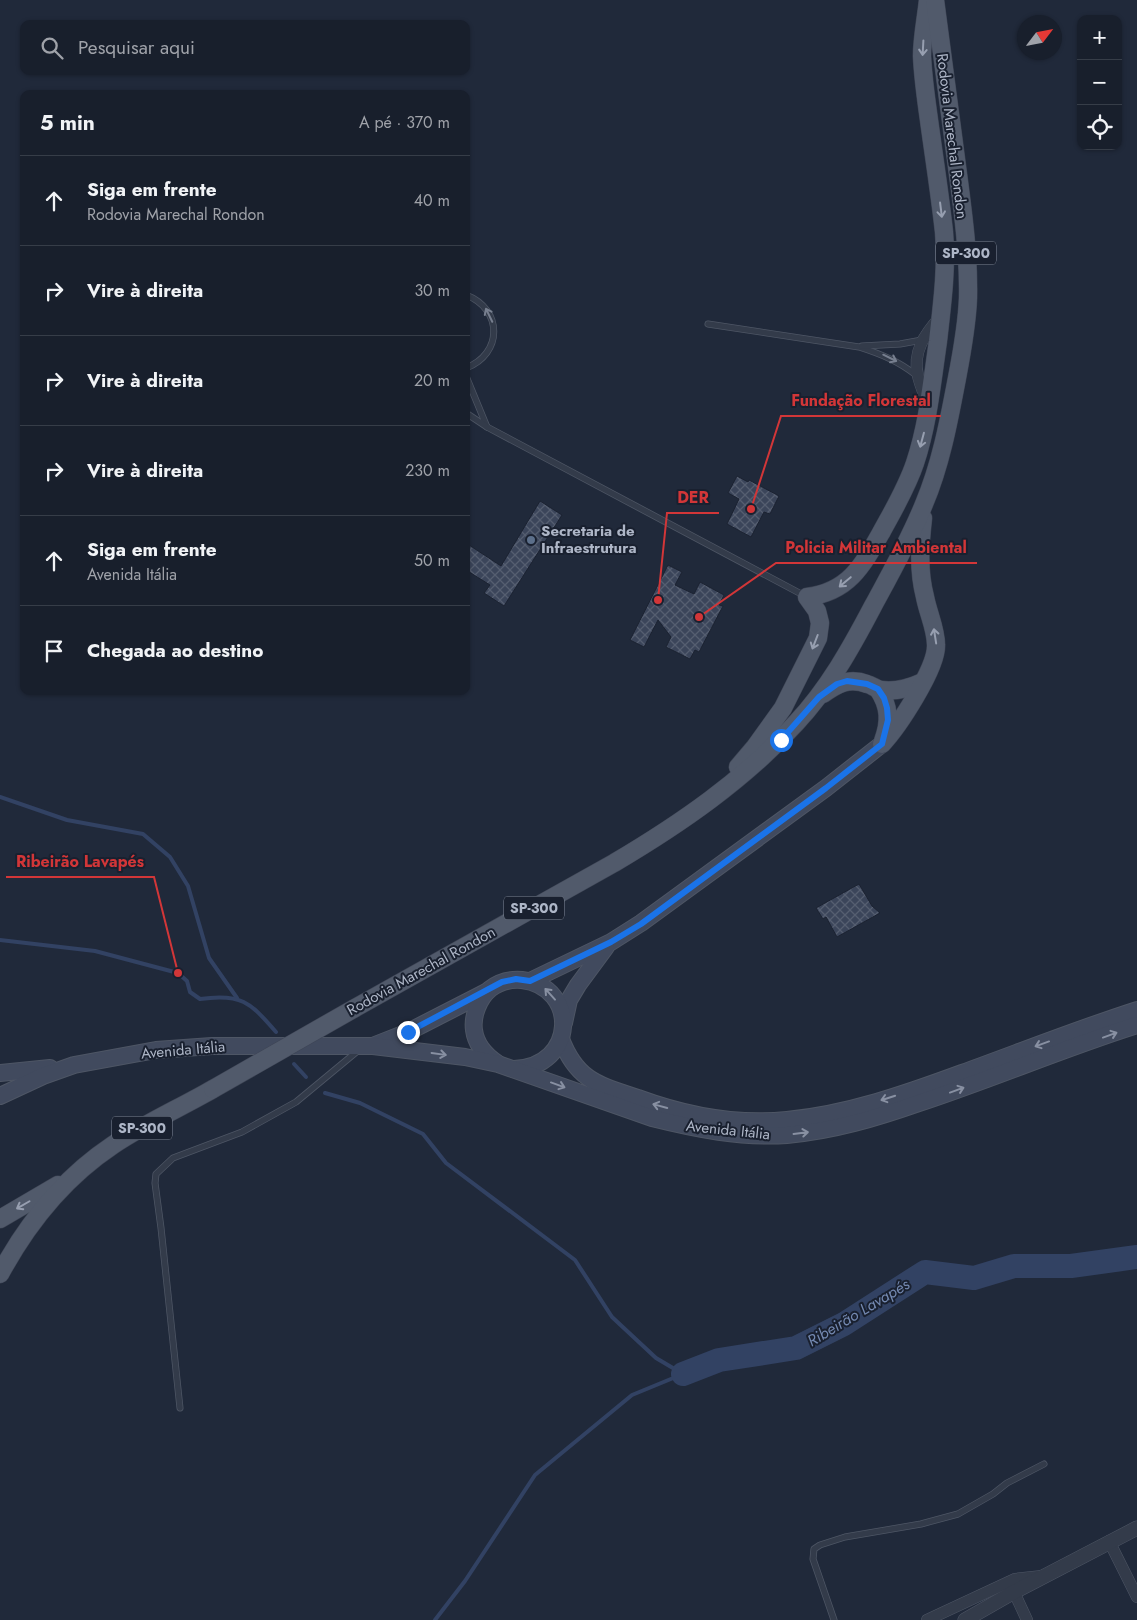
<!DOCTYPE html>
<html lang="pt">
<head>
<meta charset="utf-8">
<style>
  body { margin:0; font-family:Jost,sans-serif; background:#212734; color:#f1f3f6 }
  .controls { position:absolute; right:15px; top:15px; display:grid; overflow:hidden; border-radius:10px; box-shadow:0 1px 4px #0004 }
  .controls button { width:45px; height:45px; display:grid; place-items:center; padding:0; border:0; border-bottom:1px solid #363d48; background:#181f2c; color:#f1f3f6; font:25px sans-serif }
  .compass { position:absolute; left:1017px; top:15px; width:45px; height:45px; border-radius:50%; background:#181f2c; box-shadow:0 1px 4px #0004; rotate:58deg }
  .stop { position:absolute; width:15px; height:15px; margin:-11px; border:4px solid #1a73e8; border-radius:50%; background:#fff }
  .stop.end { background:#1a73e8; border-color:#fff; box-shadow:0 1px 5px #0008 }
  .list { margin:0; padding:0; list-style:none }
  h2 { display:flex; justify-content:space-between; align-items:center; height:65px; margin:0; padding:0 20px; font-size:21px }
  h2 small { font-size:16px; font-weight:400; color:#9fa2a9 }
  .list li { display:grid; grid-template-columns:32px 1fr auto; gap:15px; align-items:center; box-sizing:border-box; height:90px; padding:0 20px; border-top:1px solid #363d48 }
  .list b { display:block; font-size:19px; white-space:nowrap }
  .list p { margin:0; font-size:16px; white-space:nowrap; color:#9fa2a9 }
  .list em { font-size:16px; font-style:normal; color:#9fa2a9 }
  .icon { flex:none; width:28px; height:28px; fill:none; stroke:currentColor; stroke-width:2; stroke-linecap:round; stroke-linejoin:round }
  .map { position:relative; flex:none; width:1137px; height:1620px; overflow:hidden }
  .search { position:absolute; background:#181f2c; box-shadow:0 1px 4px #0004; left:20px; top:20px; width:450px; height:55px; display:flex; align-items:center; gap:12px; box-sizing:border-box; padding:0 18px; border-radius:10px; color:#9fa2a9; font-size:19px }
  .panel { position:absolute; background:#181f2c; box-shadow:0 1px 4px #0004; left:20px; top:90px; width:450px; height:605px; border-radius:10px }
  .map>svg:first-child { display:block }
</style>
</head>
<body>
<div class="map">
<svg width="1137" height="1620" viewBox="0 0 1137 1620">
  <defs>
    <pattern id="building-cross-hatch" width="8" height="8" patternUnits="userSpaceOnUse" patternTransform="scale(1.25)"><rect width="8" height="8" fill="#3b455a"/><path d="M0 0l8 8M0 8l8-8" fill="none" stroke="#555e70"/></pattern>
  </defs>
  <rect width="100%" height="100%" fill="#20293a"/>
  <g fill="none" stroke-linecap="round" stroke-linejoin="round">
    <g stroke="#324263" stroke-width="4">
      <polyline points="0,797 67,820 143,834 170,857 188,886 209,958 237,998"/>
      <path d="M 0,940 L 95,951 L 178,973 L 187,981 L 190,992 L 200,999 C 241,993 250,1002 276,1032"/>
      <polyline points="294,1064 306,1077"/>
      <polyline points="325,1093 360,1103 423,1134 446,1163 575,1260 612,1317 656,1358 683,1374"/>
      <polyline points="435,1620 465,1581 535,1475 632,1395 683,1374"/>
    </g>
    <polyline stroke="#324263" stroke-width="24" points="683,1374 719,1360 796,1348 844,1324 925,1272 974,1278 1014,1266 1071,1266 1137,1257"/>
  </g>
  <g fill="url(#building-cross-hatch)" stroke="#1b2231">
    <polygon points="737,476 748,482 749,480 779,496 770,514 764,512 751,537 727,524 739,499 728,493"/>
    <polygon points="540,501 562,515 504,606 484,593 490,585 466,570 466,543 501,566"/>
    <polygon points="668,565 682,572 675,585 694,594 700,582 724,595 719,605 723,606 699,652 695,650 690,659 666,647 671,637 658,620 644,647 630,640"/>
    <polygon points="859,884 872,906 880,913 837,937 826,917 823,919 816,908"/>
  </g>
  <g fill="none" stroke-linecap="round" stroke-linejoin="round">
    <defs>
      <g id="service">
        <path d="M 466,295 C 503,309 503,354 466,368"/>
        <path d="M 708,324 L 859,347 C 881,354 898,361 916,375"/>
        <polyline points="862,346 900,344 922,340"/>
        <polyline points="466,376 487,427"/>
        <polyline points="466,413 487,427 805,596"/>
        <polyline points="180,1408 161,1228 155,1183 156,1174 173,1158 242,1132 296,1102 360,1049"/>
        <polyline points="834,1620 813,1559 814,1549 820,1545 845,1537 921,1524 958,1514 993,1494 1007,1483 1044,1464"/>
      </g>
      <g id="minor">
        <path d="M 927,402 C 924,394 920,385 918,376 C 912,352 925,334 940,317"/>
        <polyline points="1109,1541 1137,1597"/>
        <polyline points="1014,1592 1027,1620"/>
        <polyline points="927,1620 1015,1579 1042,1576"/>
      </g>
      <polyline id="tertiary" points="965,1620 1014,1592 1137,1528"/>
      <g id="secondary">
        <polyline points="530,981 611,942 641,923 826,788 882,744"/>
        <polyline points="564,1023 569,1000 578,985 606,947"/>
        <path d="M 561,1039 C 577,1081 599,1085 638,1098 C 684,1115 737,1125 787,1120 C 848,1114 905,1094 962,1073 C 1020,1052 1078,1029 1137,1010"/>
        <polyline points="375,1045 408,1032 486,992"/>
        <path d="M 497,1063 C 485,1055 476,1045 474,1030 C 472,1016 479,998 490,989 C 499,982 511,979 522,980 C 579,987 577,1067 514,1069"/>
        <polyline points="0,1073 50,1068"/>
        <path d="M 0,1096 L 43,1076 L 74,1065 L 156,1050 L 212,1046 L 373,1046 L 465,1057 L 498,1064 L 652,1118 C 696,1129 741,1138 787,1135 C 833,1131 876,1118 919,1103 C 992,1079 1064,1048 1137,1025"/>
      </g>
      <g id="primary">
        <path d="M 878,689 C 890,707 890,722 883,741"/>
        <path d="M 823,694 C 837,684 849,677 867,684 C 872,685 876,689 881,690 C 896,692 910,688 923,682"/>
        <path d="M 882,744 C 898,727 937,668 936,645 C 936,629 928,613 925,597 C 918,570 920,545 923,518"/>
        <path d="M 738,767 L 755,747 L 783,708 L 818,638 L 820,623 L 817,611 L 807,597 C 849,592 863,565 882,531 C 894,509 907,487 915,463 C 928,424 932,382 938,341 C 942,305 947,269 944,232 C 940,195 934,157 929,120 C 926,99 923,78 922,56 C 922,38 926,19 928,0"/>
        <path d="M 355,1008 L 614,863 C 680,824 744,780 796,723 C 828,689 851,648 873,606 C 891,573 910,539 924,504 C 941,464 949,420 957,378 C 962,352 967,325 968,298 C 969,252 962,205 956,159 C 949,106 942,53 935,0"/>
        <polyline points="0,1219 58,1185"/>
        <path d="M 0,1274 C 27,1224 65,1177 113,1145 C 144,1124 180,1108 213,1089"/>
      </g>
    </defs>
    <use href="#service" stroke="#4e5665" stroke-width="7"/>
    <use href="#minor" stroke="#4e5665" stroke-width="12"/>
    <use href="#tertiary" stroke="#4e5665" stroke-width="15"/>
    <use href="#secondary" stroke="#4e5665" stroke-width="18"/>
    <use href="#primary" stroke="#3d4454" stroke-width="19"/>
    <use href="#service" stroke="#333b4a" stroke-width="5.5"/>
    <use href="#minor" stroke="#333b4a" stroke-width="11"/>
    <use href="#tertiary" stroke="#333b4a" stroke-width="14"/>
    <use href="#secondary" stroke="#414a5e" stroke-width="16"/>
    <use href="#primary" stroke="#515a6b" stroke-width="18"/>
    <defs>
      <polyline id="primary-bridge" points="213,1089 355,1008"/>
    </defs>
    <use href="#primary-bridge" stroke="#3d4454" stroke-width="19" stroke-linecap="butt"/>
    <use href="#primary-bridge" stroke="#515a6b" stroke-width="18"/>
  </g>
  <defs><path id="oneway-shaft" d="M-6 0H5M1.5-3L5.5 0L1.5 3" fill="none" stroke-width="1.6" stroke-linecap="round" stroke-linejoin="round" transform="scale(1.25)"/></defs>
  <g stroke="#979fb0">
    <use href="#oneway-shaft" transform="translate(923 48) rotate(93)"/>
    <use href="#oneway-shaft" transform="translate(941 210) rotate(83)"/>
    <use href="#oneway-shaft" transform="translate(922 440) rotate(105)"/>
    <use href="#oneway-shaft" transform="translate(845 582) rotate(140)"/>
    <use href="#oneway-shaft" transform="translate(935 636) rotate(-99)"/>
    <use href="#oneway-shaft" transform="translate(815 642) rotate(111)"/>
    <use href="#oneway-shaft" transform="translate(23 1205) rotate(150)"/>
  </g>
  <g stroke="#777f8f">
    <use href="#oneway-shaft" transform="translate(489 315) rotate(-116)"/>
    <use href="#oneway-shaft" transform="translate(890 358) rotate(26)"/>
  </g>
  <g stroke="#8890a2">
    <use href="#oneway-shaft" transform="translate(550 994) rotate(-132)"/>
    <use href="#oneway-shaft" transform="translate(1110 1035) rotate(-20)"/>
    <use href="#oneway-shaft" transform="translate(1042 1044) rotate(160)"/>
    <use href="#oneway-shaft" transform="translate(439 1054) rotate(8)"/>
    <use href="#oneway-shaft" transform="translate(558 1085) rotate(20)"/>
    <use href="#oneway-shaft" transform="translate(957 1090) rotate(-20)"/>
    <use href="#oneway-shaft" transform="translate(888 1098) rotate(162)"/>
    <use href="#oneway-shaft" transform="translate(660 1106) rotate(-165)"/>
    <use href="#oneway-shaft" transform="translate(801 1133) rotate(-7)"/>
  </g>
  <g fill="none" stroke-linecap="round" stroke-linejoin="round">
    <polyline stroke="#1a73e8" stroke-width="6" points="408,1032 502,982 516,979 530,981 611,942 641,924 826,788 882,744 888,720 887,708 884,698 878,689 867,684 847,681 837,684 819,697 781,740"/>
  </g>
  <circle fill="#5c6f8a" stroke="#19202f" stroke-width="2" cx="531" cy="540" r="5"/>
  <g text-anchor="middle" stroke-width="4" stroke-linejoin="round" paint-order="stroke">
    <g fill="#19202f" stroke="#818999" stroke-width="1">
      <rect x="936" y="241.5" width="60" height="23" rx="4"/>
      <rect x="504" y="896.5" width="60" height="23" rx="4"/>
      <rect x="112" y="1116.5" width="60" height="23" rx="4"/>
    </g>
    <g font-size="14" font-weight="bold" fill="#aeb6c7">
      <text x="966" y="258">SP-300</text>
      <text x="534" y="913">SP-300</text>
      <text x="142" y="1133">SP-300</text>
    </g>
    <g font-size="15" fill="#aeb6c7" stroke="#19202f">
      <text transform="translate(952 136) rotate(83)" y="5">Rodovia Marechal Rondon</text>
      <text transform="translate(421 971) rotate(-29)" y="5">Rodovia Marechal Rondon</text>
      <text transform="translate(183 1050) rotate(-5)" y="5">Avenida Itália</text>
      <text transform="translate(728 1130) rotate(6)" y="5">Avenida Itália</text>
    </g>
    <g font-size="15" font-weight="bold" fill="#aeb6c7" stroke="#19202f" text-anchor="start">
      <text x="541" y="536">Secretaria de<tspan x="541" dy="17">Infraestrutura</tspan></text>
    </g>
    <g font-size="16" font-style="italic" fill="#7489b1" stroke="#19202f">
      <text transform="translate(858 1312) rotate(-31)" y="6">Ribeirão Lavapés</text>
    </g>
  </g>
  <path fill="none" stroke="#d23638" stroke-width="2" d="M751 509L781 416H941M658 600L667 513H719M699 617L776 563H977M178 973L154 877H6"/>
  <g fill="#d23638" stroke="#19202f" stroke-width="2">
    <circle cx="751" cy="509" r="5"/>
    <circle cx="658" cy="600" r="5"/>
    <circle cx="699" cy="617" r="5"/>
    <circle cx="178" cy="973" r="5"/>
  </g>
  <g font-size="16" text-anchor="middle" font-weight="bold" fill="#d23638" stroke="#19202f" stroke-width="4" stroke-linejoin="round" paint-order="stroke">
    <text x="861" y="406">Fundação Florestal</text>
    <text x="693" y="503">DER</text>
    <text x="876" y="553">Policia Militar Ambiental</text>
    <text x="80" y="867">Ribeirão Lavapés</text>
  </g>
</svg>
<div class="controls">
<button>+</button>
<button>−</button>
<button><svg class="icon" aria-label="locate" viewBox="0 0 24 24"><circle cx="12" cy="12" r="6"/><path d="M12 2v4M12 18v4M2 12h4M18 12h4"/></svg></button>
</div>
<svg class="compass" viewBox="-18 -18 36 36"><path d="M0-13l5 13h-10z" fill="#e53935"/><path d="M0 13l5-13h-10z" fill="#9fa2a9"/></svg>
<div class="stop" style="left:781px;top:740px"></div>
<div class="stop end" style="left:408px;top:1032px"></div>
<div class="search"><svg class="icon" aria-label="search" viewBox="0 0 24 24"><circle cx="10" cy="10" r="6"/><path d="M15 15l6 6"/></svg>Pesquisar aqui</div>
<section class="panel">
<h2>5 min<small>A pé · 370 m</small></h2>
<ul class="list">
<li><svg class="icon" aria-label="ahead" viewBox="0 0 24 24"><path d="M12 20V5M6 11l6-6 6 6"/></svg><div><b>Siga em frente</b><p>Rodovia Marechal Rondon</p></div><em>40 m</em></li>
<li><svg class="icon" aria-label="right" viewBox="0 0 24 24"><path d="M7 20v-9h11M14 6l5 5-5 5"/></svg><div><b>Vire à direita</b></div><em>30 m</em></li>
<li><svg class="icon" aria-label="right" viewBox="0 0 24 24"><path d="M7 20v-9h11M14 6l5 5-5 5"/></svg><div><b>Vire à direita</b></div><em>20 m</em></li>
<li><svg class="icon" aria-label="right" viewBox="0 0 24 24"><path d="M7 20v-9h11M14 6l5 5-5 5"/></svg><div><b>Vire à direita</b></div><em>230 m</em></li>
<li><svg class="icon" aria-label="ahead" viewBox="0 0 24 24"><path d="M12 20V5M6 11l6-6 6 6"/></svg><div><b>Siga em frente</b><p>Avenida Itália</p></div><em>50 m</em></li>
<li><svg class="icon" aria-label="arrive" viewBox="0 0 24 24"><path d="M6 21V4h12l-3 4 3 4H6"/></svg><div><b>Chegada ao destino</b></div></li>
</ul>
</section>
</div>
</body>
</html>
